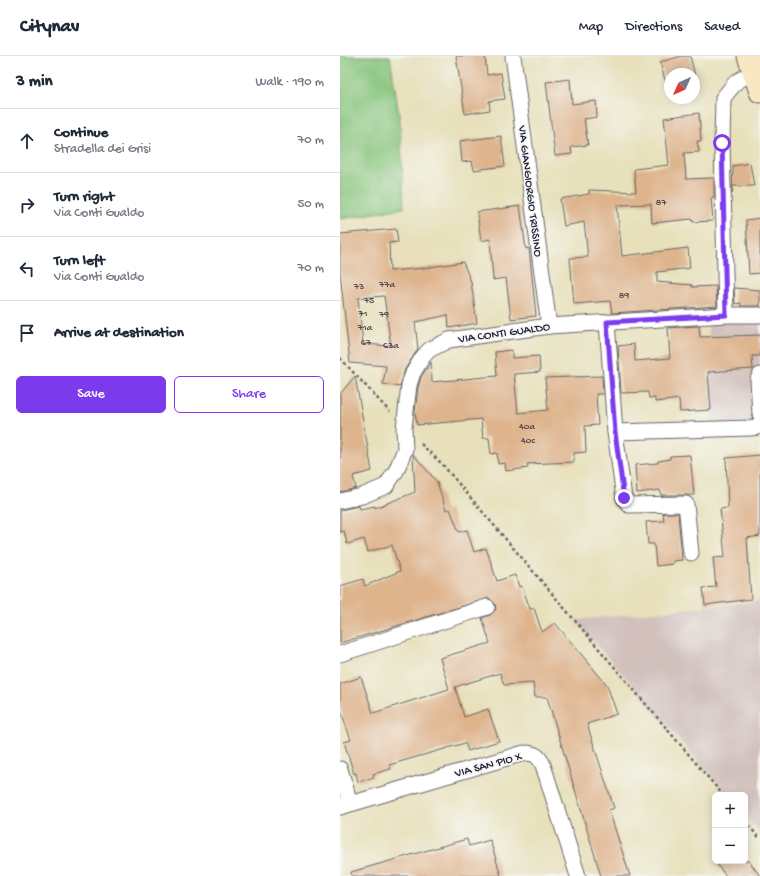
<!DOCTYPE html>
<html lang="en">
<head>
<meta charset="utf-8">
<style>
  body { margin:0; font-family:"Gochi Hand",sans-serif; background:#f2f2f3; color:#1f2937 }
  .controls { position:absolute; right:12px; bottom:12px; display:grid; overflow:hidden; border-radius:6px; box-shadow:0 2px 10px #0003 }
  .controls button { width:36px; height:36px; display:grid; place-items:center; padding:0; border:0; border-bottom:1px solid #e0e1e3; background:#fff; color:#1f2937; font:20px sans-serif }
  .compass { position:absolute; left:324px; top:12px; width:36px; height:36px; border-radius:50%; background:#fff; box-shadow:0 2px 10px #0003; rotate:225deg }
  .stop { position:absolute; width:12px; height:12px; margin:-9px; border:3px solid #7c3aed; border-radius:50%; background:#fff }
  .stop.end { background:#7c3aed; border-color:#fff; box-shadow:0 1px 4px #0008 }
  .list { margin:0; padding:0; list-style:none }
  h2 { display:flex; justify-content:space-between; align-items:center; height:52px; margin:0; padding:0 16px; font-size:17px }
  h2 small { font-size:13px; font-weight:400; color:#747a83 }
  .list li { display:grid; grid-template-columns:26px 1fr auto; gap:12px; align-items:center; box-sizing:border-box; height:64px; padding:0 16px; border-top:1px solid #e0e1e3 }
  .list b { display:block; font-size:15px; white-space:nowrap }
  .list p { margin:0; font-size:13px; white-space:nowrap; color:#747a83 }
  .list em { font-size:13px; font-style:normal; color:#747a83 }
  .actions { display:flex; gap:8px; padding:12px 16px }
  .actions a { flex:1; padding:9px 0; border:1px solid #7c3aed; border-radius:6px; text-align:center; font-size:14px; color:#7c3aed }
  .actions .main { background:#7c3aed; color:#fff }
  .icon { flex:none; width:22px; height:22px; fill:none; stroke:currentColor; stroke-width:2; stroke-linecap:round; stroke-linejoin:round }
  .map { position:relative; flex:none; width:420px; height:820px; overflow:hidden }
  header { display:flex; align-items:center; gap:24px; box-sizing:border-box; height:56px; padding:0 20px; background:#fff; border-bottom:1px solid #e0e1e3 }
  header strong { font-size:19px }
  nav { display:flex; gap:22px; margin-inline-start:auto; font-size:14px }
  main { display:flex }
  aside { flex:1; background:#fff }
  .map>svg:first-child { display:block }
</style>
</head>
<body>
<header>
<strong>Citynav</strong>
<nav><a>Map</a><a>Directions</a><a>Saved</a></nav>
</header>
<main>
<aside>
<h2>3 min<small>Walk · 190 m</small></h2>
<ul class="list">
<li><svg class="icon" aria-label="ahead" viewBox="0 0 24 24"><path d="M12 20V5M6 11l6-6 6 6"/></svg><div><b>Continue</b><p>Stradella dei Grisi</p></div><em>70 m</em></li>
<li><svg class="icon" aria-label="right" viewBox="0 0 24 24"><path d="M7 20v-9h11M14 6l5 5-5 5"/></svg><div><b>Turn right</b><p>Via Conti Gualdo</p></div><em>50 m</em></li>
<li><svg class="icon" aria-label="left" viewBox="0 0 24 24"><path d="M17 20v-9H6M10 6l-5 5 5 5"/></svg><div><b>Turn left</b><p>Via Conti Gualdo</p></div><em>70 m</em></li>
<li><svg class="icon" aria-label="arrive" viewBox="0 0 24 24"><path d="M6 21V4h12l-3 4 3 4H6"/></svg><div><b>Arrive at destination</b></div></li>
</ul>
<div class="actions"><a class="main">Save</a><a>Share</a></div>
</aside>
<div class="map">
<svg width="420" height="820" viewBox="0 0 420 820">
  <rect width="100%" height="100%" fill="#f6f6f2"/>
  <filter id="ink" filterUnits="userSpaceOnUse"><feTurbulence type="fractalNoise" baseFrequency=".025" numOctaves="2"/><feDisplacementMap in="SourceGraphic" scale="8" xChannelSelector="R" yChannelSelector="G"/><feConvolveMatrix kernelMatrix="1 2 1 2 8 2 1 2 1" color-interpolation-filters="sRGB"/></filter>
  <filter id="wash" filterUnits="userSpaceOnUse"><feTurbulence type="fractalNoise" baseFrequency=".012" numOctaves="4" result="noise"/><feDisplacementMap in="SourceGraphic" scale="16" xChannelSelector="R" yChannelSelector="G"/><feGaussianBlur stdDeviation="0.9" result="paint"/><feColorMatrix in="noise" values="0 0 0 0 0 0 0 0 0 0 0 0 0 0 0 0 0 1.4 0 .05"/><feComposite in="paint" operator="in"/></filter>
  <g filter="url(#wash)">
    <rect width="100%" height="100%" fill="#e7e0ba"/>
    <g fill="#d1c0bc">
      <polygon points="420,260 420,371 372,369 368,263"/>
      <polygon points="420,545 420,775 419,775 405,759 405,739 388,739 235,564"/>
    </g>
    <polygon fill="#87c47b" stroke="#54735b" points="0,0 50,0 60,66 64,152 0,163"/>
    <g id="blocks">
      <g fill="#deb48d" fill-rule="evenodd">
        <polygon points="116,0 145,0 147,19 161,17 165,43 149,45 150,54 125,58"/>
        <polygon points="342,0 350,0 357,27 354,28 354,18 330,18 330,34 328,35 320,6"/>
        <polygon points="230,23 232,48 256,45 257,61 244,63 248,89 231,91 232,98 215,100 206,26"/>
        <polygon points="359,57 361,85 357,85 359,96 344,97 346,123 374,122 374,141 371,142 373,165 353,166 352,163 312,167 311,148 277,149 282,200 348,192 350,212 317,216 317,226 352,229 352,231 376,230 377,250 272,257 270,245 234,248 230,202 248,201 244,166 224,170 220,143 249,138 249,134 296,136 294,113 329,109 324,62"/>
        <polygon points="161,80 165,110 134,114 132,105 122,106 120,85"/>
        <polygon points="410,107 414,130 393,130 392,138 393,110"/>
        <polygon points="180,150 186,193 189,192 196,260 171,263 166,222 153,224 150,183 141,185 137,156"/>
        <polygon points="420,162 420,217 409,218 406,164"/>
        <path d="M 56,173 L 58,186 L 49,187 L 50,215 L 84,212 L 123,206 L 131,226 L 137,267 L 109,272 L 108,259 L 75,266 L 78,293 L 65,313 L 60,331 L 43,328 L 46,310 L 10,307 L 0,217 L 0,178 ZM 44,240 L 51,290 L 23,288 L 18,242 Z"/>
        <polygon points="394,232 420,234 420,250 401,250 401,247 395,248"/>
        <polygon points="359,270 360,281 420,279 420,300 412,300 413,313 368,316 371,354 340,356 339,343 315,346 315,342 309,342 308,336 281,337 278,290 294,288 295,305 330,302 328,272"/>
        <polygon points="172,294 172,302 199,300 200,316 174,318 178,357 208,354 205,322 262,320 263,338 256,338 258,369 245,370 246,396 234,397 234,406 187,408 188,412 166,415 165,407 158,408 157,397 151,398 149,382 143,382 141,363 77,369 75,356 78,331 81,321 91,306 92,326 157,320 155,296"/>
        <polygon points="15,320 32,415 13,420 16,432 0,436 0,338"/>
        <polygon points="73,398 97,426 106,454 110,453 119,476 127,474 134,496 146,492 157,525 175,519 179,531 182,530 190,553 194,552 202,576 215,567 267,629 277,658 247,668 274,752 269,754 290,820 261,820 207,641 195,641 193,627 164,629 160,617 115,631 124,661 148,653 159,685 128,695 125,687 49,709 51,713 33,718 34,721 18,726 16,717 14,718 4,686 11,684 0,652 0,628 21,621 33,657 109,633 100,602 150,587 142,562 150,559 156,553 155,548 149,542 0,587 0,530 23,523 25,530 60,515 52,489 28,496 24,483 7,488 4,475 0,476 0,454 19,450 20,453 35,450 35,452 75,436"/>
        <polygon points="350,399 354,439 321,439 320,434 297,437 295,409 318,407 318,405 330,403 330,400"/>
        <polygon points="420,399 420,480 407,482 411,543 365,549 363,532 376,531 373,502 385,501 380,453 388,452 386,402"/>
        <polygon points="323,457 338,457 342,504 333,505 333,508 316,510 314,488 308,488 306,466 324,465"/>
        <polygon points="127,783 129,790 150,784 161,820 12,820 11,816"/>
        <polygon points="374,805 409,805 420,820 386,820"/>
      </g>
    </g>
  </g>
  <g filter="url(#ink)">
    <use href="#blocks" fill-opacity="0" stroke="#676467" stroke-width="1"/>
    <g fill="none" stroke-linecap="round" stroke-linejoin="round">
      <defs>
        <g id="minor">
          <polyline points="173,0 209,270"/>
          <polyline points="386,259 382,87 383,42 396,26 413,16"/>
          <polyline points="267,266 275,376 411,372 417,371 420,367"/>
          <polyline points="420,319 418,323 420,358"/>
          <polyline points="275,376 284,442 289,449 346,448 351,497"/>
          <polyline points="0,445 22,440 46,430 56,415 65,393 64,372 69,329 73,317 82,302 89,294 109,284 209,270 386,259 420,259"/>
          <polyline points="0,598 147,551"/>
          <polyline points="0,713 10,747"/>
          <path d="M 0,751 L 184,697 C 195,697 199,700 203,709 L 238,820"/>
        </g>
        <polyline id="secondary" points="408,0 420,36"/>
      </defs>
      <use href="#minor" stroke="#676467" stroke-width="17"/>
      <use href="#secondary" stroke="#676467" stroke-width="23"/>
      <g stroke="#676467" stroke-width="2.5" stroke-dasharray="3 3" stroke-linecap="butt">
        <polyline points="0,302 50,356"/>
        <polyline points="81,388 102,408 383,739"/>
        <polyline points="405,765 420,783"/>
      </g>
      <use href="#minor" stroke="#fff" stroke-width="15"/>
      <use href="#secondary" stroke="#f9e7c3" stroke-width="21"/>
    </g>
  </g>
  <g fill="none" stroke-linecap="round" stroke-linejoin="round" filter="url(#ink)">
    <polyline stroke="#7c3aed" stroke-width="5" points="284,442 275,376 267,266 386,259 382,87"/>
  </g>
  <g text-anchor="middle" stroke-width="3.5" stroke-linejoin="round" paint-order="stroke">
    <g font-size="10" fill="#514650">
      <text x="321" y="149">87</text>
      <text x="47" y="231">77a</text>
      <text x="19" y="233">73</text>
      <text x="284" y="242">89</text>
      <text x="29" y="247">75</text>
      <text x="23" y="260">71</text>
      <text x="44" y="261">79</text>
      <text x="25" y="274">71a</text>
      <text x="26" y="289">67</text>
      <text x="51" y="292">63a</text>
      <text x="187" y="373">40a</text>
      <text x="188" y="387">40c</text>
    </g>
    <g font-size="12" fill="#22223b" stroke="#f6f6f2">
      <text transform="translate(191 135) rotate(83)" y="4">VIA GIANGIORGIO TRISSINO</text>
      <text transform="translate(164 276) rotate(-8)" y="4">VIA CONTI GUALDO</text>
      <text transform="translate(148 708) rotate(-15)" y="4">VIA SAN PIO X</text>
    </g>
  </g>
</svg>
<div class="controls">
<button>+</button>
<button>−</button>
</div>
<svg class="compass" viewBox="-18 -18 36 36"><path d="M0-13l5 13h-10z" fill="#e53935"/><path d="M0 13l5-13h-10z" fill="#747a83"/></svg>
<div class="stop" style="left:382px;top:87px"></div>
<div class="stop end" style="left:284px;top:442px"></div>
</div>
</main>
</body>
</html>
